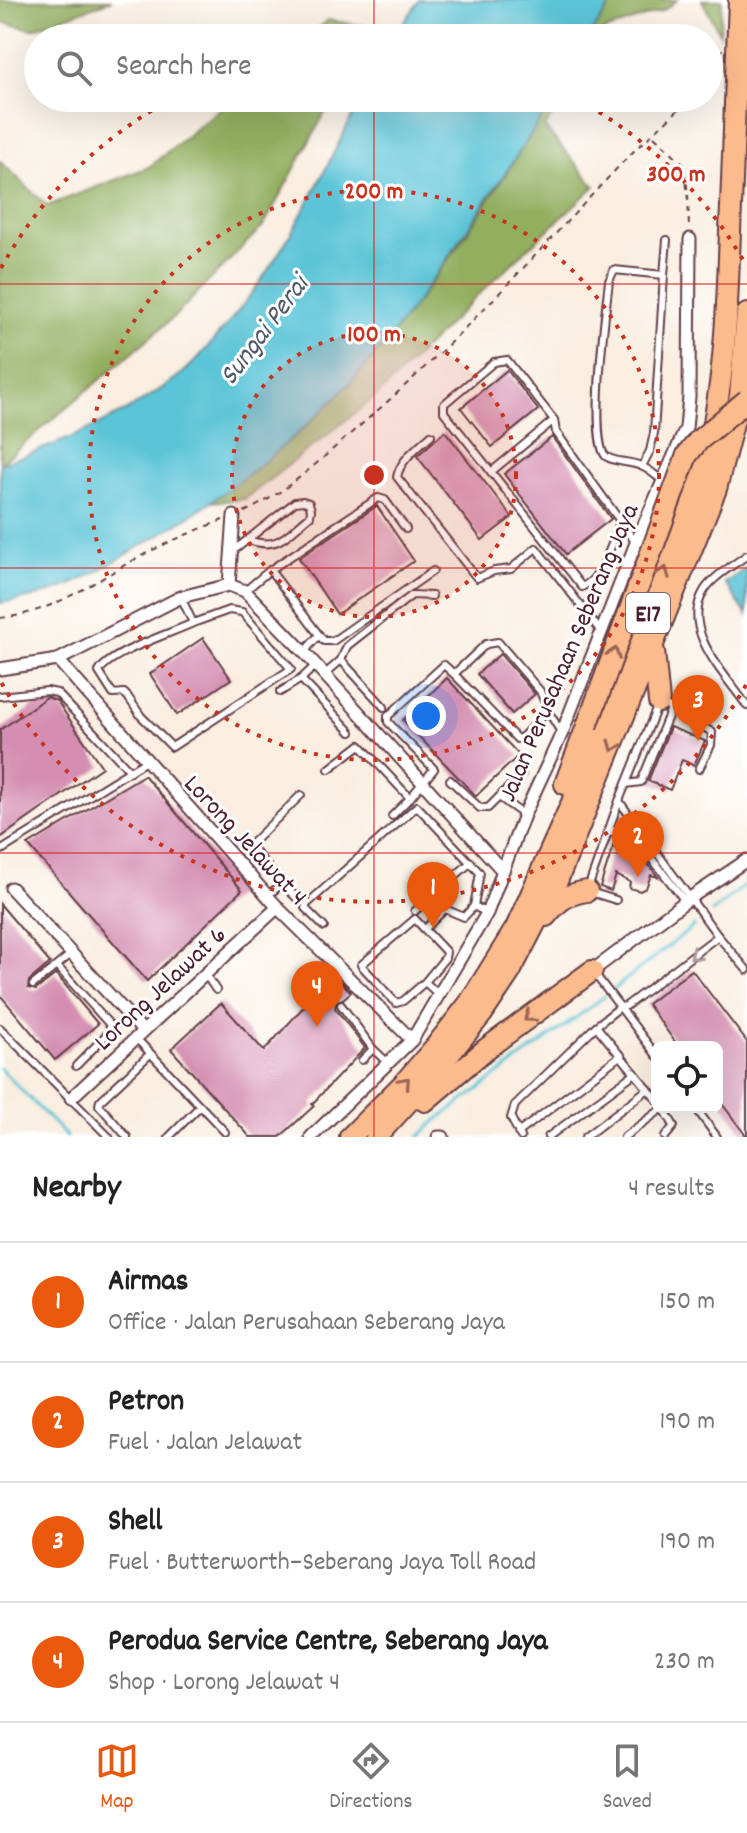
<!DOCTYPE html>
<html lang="en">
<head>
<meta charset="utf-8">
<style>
  body { margin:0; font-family:Dekko,sans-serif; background:#f6f6f6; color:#222 }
  .controls { position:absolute; right:24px; bottom:24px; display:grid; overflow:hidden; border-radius:12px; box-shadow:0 8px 32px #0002 }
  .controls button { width:72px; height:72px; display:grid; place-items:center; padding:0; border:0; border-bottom:2px solid #e0e0e0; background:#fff; color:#222; font:40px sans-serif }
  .you { position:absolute; left:426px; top:716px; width:28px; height:28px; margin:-20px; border:6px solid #fff; border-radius:50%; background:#1a73e8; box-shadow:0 0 0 12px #1a73e833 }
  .badge { display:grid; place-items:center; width:52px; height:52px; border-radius:50%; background:#ea580c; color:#fff; font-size:26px; font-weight:700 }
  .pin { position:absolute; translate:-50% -66px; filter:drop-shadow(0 2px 4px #0008) }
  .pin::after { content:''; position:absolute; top:42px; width:28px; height:24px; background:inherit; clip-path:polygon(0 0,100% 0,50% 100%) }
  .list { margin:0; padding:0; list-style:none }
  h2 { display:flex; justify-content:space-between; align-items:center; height:104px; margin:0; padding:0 32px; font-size:34px }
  h2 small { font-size:26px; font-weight:400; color:#767676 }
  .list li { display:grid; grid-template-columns:52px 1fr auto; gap:24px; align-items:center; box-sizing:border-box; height:120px; padding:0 32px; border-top:2px solid #e0e0e0 }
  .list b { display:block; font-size:30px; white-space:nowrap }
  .list p { margin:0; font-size:26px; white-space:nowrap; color:#767676 }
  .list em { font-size:26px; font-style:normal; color:#767676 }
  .icon { flex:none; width:44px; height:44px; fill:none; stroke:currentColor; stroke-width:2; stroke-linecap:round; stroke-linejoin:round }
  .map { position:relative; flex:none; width:747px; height:1137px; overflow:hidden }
  .search { position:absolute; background:#fff; box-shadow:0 8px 32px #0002; left:24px; right:24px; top:24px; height:88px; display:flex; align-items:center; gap:20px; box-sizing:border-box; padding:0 28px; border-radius:44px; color:#767676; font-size:30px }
  .sheet { height:584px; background:#fff }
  nav { display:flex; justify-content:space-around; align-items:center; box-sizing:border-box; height:112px; border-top:2px solid #e0e0e0; background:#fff; font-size:22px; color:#767676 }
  nav a { display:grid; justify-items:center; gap:4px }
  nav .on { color:#ea580c }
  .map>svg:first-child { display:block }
</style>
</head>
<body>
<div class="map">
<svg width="747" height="1137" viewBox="0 0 747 1137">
  <rect width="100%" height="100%" fill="#fff"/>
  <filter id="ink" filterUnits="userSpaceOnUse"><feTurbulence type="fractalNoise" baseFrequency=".0125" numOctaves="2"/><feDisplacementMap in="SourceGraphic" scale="16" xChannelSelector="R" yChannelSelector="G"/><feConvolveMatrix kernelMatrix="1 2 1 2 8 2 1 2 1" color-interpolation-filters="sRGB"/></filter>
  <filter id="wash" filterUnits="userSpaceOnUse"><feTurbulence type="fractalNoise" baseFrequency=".006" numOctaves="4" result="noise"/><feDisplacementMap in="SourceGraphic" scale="32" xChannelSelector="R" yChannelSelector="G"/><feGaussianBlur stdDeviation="1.8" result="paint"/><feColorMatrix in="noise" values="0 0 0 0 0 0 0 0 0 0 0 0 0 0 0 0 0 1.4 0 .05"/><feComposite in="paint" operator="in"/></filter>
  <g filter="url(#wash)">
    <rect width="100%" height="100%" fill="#f9eee0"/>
    <g fill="#92af61" stroke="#6e6746" stroke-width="2">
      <polygon points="0,0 112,0 32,29 0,22"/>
      <polygon points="614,0 677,0 664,10 599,33 596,38 588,38"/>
      <polygon points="702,0 722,0 720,34"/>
      <polygon points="328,20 371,27 365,38 307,38"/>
      <polygon points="233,98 333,98 264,225 174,317 0,464 0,161 47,206 149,167"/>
      <path d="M 553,98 L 562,98 L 545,128 L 595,186 L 476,297 L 377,396 L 245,499 L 211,502 C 258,465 309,427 350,382 C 428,297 493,197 553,98 Z"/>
    </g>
    <g fill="#5bc4d7" stroke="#527281" stroke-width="2">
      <polygon points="419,0 614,0 588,38 394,38"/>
      <path d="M 361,98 L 553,98 C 531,137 505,173 480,210 C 440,270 399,331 349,384 C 290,446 218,501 144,544 C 90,576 64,595 0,603 L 0,464 C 64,443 131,415 184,372 C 195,363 204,351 213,341 C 278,270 319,184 361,98 Z"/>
      <polygon points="747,568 747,615 725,583"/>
    </g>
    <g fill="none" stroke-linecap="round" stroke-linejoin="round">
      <g stroke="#5bc4d7" stroke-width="3">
        <polyline points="712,912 747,884"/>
        <polyline points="614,989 694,926"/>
        <polyline points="0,1068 67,1137"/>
        <polyline points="419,1137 437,1120 604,997"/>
      </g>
    </g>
    <g id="blocks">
      <g fill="#d48eb1">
        <polygon points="507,370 538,410 492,447 461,408"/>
        <polygon points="445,431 512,517 482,540 417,456"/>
        <polygon points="552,437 611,519 566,554 504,474"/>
        <polygon points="377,506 414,561 337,614 299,558"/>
        <polygon points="203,638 231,679 177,715 150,674"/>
        <polygon points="500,654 535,694 512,714 477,674"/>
        <polygon points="447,678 519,755 476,796 403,720"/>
        <polygon points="47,697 57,701 102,767 0,838 0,730"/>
        <polygon points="670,727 705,741 694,765 682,760 670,790 648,781"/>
        <polygon points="144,775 242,890 147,981 28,845"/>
        <polygon points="621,833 628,838 624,850 641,855 658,877 651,875 646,888 640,891 629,888 630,882 616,875 611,891 600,887 617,835"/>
        <polygon points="0,904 50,963 29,981 28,988 36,990 56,974 98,1024 55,1060 0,995"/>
        <polygon points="692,970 747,1042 747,1137 717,1097 717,1047 679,1047 647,1004"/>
        <polygon points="333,974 351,992 343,999 337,1001 335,1008 365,1048 312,1104 314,1106 280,1137 250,1137 171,1049 221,1003 264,1051"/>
      </g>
    </g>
  </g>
  <g filter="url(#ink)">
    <use href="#blocks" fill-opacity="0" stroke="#643e46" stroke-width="2"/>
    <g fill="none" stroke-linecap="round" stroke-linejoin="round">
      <defs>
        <g id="lane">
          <polyline points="664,275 667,240"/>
          <path d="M 431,435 C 419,446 400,460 397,477 L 477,578 L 494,571 L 511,569 L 536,548 L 602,633"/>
          <path d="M 642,466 L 650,451 L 654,433 L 664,275 L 614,270 L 609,281 C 606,306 588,446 607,457 C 617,463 632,461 643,467 C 650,470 656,476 663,481"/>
          <polyline points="491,472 554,420"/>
          <path d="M 620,523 C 612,542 603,578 582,587 L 444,412 L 444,404 L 494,362 L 507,360 L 554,420 L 556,432 L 636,543"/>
          <path d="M 232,552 L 295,502 L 303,501 L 309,503 L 311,510 L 310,516 C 287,534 279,551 249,540"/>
          <path d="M 747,555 C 734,565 712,577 704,591 C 680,631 726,675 747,706"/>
          <polyline points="245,591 270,570"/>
          <path d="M 181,597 L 193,623 C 172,633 108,653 99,672 L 113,694 L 124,693 L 128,697 L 141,716 L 172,747 L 291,669 L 242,612 L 229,610 L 193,623"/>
          <polyline points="319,635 324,641 333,641 433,571"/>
          <polyline points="304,652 319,635 270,570 378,498 385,500 406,529"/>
          <polyline points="341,660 384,707"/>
          <polyline points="315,666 301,679 351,732"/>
          <polyline points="324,675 341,660 347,646 412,595 432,596"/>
          <polyline points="280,692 301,679"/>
          <polyline points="0,696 47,691 57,693 130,771"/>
          <polyline points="548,711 521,738 517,739 454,674 486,644 498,642 540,691 548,711 561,732"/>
          <polyline points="329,769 360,745 410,798 434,769 388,722 388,716 444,665 454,674"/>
          <polyline points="450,780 480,808 488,808 499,797 524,815"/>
          <polyline points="626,784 641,782 671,709"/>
          <polyline points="499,797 522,774"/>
          <polyline points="392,816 410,798"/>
          <polyline points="607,834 620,827 627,827 685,901"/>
          <polyline points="0,851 146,761"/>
          <polyline points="282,884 252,848 252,843 301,795"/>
          <polyline points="268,895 282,884 300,901 303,898"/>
          <polyline points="616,900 587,891 619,801 659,702 712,732 711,745 699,769"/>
          <polyline points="415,911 471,862"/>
          <polyline points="324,927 305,908 307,904 417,806 480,873 474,906 487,913"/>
          <polyline points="425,929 445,909 464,917 474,906"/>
          <polyline points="718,936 747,970"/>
          <polyline points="57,966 110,1025 110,1031 76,1066"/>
          <polyline points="594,973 620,1007 626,1006 718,936 619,801"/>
          <polyline points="205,974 216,990"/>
          <polyline points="425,982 445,958 446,952 415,919 361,965 396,1003 403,1001 425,982 440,996"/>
          <polyline points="33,985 71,954"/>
          <polyline points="341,1005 373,1049 388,1063"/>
          <polyline points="0,1028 109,1137"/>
          <polyline points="136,1038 225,1132"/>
          <polyline points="657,1056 620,1007 596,1026 657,1100"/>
          <polyline points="362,1060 373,1049"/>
          <polyline points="663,1107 674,1126 665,1137"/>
          <polyline points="695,1107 717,1137"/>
          <polyline points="518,1133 621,1055"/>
          <polyline points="127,1137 99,1105 100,1101 150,1054"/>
          <polyline points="169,1137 200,1106"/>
          <polyline points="521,1137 511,1118 515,1105 596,1026"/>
          <polyline points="548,1137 635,1073"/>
          <polyline points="585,1137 648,1089"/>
          <polyline points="624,1137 663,1108"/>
        </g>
        <g id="street">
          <polyline points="229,585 234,516"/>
          <polyline points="58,660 280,910 412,1040"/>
          <polyline points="0,669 58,660 181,597 229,585 245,591 304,652 502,870"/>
          <polyline points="11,888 143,1031"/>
          <polyline points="592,971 690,898 747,860"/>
          <polyline points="71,1098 278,907"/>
          <polyline points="311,1137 412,1040 487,913 524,815 562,733 636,543 686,428 689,397 690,239"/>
          <polyline points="438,1137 443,1137"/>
        </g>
        <g id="highway">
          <polyline points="654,651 659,702"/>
          <polyline points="565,784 587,726"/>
          <path d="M 546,916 C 559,900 567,894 587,891"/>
          <polyline points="425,1101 486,1049 592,971"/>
          <path d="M 350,1137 L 403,1084 L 436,1046 L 468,1005 L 516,928 L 574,798 L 700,483 C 719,416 725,352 728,283"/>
          <polyline points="376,1137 429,1079 482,1014 510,972 557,881 716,489 740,396 747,314"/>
        </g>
      </defs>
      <use href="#lane" stroke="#643e46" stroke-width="10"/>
      <use href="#street" stroke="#643e46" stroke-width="15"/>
      <use href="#highway" stroke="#643e46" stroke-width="24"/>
      <g stroke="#643e46" stroke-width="2" stroke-dasharray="6 6" stroke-linecap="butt">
        <polyline points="709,76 723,49"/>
        <polyline points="654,136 683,163 688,193 689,229"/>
        <path d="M 244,512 C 287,493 321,459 356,429 C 453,347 537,253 624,161 C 645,139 669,120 690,98"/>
        <path d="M 0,618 C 49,614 89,585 132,561 C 161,545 191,532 223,520"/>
      </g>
      <use href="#lane" stroke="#fff" stroke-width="6"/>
      <use href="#street" stroke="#fff" stroke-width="11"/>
      <use href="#highway" stroke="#fbbb8d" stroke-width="20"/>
      <defs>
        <g id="highway-bridge">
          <polyline points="728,283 739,0"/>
          <polyline points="587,726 687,455 698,441 747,400"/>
        </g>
      </defs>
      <use href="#highway-bridge" stroke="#643e46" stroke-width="24" stroke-linecap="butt"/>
      <use href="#highway-bridge" stroke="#fbbb8d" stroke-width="20"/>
    </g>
    <defs><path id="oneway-chevron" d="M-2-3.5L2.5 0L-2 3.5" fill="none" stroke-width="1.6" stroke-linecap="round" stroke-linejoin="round" transform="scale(2)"/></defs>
    <g stroke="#9a6557">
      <use href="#oneway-chevron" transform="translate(664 572) rotate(-68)"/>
      <use href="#oneway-chevron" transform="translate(614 653) rotate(-70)"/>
      <use href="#oneway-chevron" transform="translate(614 746) rotate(112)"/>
      <use href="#oneway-chevron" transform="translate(529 1017) rotate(144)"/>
      <use href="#oneway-chevron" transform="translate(405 1082) rotate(-48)"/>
    </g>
    <use stroke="#ae9aa0" href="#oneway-chevron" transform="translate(695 955) rotate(144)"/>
  </g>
  <path fill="none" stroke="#d62828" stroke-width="2" stroke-opacity="0.55" d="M 374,0 L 374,38M 374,98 L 374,1137M 0,284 L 747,284M 0,568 L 747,568M 0,853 L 747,853"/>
  <circle cx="374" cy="475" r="142" fill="#c8321e" fill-opacity=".12"/>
  <g fill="none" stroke="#c8321e" stroke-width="4" stroke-dasharray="4 8">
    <circle cx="374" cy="475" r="142"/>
    <circle cx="374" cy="475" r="285"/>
    <path d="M746 685A427 427 0 0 1 1 682M1 268A427 427 0 0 1 170 100M578 100A427 427 0 0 1 746 265"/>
  </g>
  <g text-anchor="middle" stroke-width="6" stroke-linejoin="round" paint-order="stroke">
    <rect fill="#fff" stroke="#80626b" stroke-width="2" x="626" y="593" width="44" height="40" rx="6"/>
    <g font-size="24" font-weight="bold" fill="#4a1f2b">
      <text x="648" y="621">E17</text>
    </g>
    <g font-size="26" fill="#4a1f2b" stroke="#fff">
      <text transform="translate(567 652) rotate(-67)" y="9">Jalan Perusahaan Seberang Jaya</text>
      <text transform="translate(247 839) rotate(47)" y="9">Lorong Jelawat 4</text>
      <text transform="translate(159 987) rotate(-43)" y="9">Lorong Jelawat 6</text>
    </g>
    <g font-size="28" font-style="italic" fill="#505967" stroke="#fff">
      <text transform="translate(262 329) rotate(-53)" y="10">Sungai Perai</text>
    </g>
  </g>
  <circle cx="374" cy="475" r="12" fill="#c8321e" stroke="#fff" stroke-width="4"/>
  <g font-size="24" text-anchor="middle" font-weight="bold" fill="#c8321e" stroke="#fff" stroke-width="6" stroke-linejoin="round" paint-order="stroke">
    <text x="676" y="181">300 m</text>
    <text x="374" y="198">200 m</text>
    <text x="374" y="341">100 m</text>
  </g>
</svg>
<div class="controls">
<button><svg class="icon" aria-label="locate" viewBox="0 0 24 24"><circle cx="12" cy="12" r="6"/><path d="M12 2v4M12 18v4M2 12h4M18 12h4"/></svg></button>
</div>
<div class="you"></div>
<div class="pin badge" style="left:433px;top:928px">1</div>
<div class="pin badge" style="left:638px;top:877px">2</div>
<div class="pin badge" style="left:698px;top:741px">3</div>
<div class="pin badge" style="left:317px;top:1027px">4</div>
<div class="search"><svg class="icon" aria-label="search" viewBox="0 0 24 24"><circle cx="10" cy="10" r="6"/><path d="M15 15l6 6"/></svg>Search here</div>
</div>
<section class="sheet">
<h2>Nearby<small>4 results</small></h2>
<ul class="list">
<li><span class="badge">1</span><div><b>Airmas</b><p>Office · Jalan Perusahaan Seberang Jaya</p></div><em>150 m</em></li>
<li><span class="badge">2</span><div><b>Petron</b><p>Fuel · Jalan Jelawat</p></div><em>190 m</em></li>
<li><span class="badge">3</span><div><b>Shell</b><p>Fuel · Butterworth–Seberang Jaya Toll Road</p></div><em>190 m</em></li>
<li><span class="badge">4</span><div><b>Perodua Service Centre, Seberang Jaya</b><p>Shop · Lorong Jelawat 4</p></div><em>230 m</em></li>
</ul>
</section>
<nav>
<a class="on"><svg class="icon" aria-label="map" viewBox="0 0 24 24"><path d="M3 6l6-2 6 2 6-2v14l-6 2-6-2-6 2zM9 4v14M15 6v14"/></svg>Map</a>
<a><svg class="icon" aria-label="directions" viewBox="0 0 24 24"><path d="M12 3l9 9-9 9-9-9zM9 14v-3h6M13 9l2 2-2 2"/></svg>Directions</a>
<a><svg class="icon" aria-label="saved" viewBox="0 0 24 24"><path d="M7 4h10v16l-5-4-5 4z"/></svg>Saved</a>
</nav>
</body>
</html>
